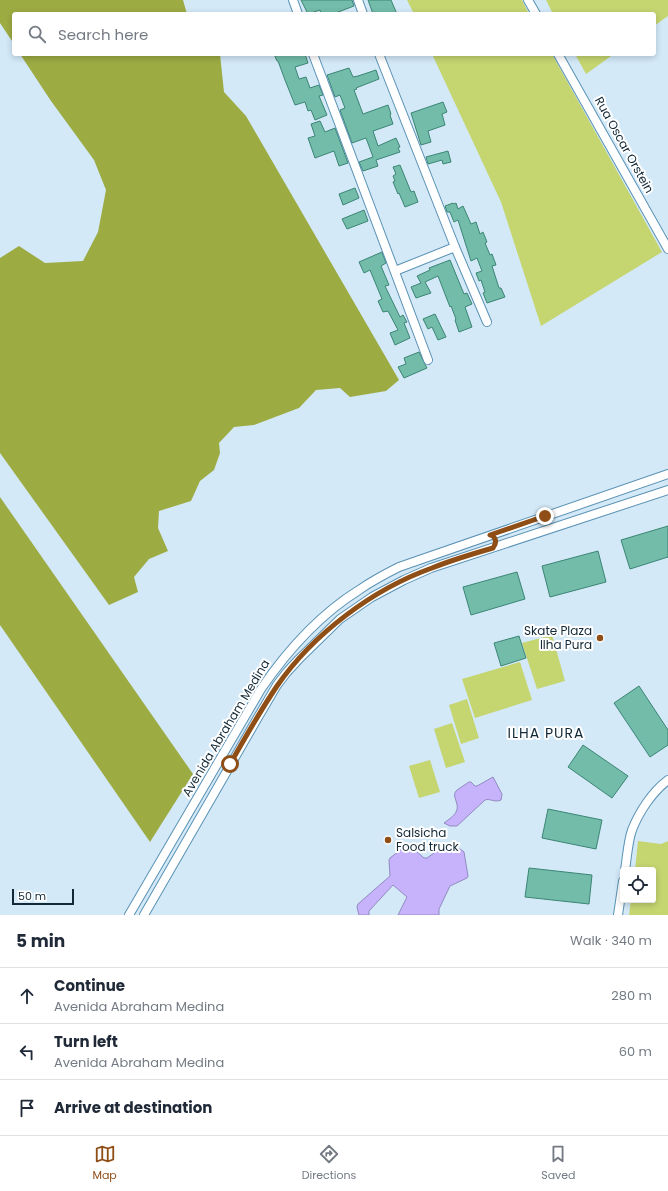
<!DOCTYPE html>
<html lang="en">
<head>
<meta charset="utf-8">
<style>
  body { margin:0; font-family:Poppins,sans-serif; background:#f2f2f3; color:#1f2937 }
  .controls { position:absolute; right:12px; bottom:12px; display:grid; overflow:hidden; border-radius:4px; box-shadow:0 2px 6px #0003 }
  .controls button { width:36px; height:36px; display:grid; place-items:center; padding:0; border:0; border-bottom:1px solid #e0e1e3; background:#fff; color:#1f2937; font:20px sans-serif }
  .scale { position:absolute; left:12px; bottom:10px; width:62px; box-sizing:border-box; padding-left:4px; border:2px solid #122937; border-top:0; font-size:11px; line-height:14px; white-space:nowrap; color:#122937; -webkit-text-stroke:3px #fff; paint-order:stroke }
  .stop { position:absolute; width:12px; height:12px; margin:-9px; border:3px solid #8e4e16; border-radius:50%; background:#fff }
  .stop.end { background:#8e4e16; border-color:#fff; box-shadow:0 1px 4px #0008 }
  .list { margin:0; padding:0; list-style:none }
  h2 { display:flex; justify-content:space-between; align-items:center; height:52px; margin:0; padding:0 16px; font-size:17px }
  h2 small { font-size:13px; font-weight:400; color:#747a83 }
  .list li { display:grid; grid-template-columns:26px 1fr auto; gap:12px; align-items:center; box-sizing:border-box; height:56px; padding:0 16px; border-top:1px solid #e0e1e3 }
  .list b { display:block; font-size:15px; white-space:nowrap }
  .list p { margin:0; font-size:13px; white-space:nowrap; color:#747a83 }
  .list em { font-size:13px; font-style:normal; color:#747a83 }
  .icon { flex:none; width:22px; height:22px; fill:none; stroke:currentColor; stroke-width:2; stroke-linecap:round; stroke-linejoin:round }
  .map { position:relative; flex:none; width:668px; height:915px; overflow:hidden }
  .search { position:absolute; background:#fff; box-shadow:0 2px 6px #0003; left:12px; right:12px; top:12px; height:44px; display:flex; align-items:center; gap:10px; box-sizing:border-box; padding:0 14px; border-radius:4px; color:#747a83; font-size:15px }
  .sheet { height:220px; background:#fff }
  nav { display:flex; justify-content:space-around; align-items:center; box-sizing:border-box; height:56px; border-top:1px solid #e0e1e3; background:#fff; font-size:11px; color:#747a83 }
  nav a { display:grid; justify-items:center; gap:2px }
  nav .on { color:#8e4e16 }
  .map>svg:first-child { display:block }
</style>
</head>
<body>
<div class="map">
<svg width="668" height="915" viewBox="0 0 668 915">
  <rect width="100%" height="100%" fill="#d3e9f8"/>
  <g fill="#c5d570">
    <polygon points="407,0 522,0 529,14 414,14"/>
    <polygon points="546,0 668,0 668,16 654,26 654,14 553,14"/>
    <polygon points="432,54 552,54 662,252 541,326 501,202"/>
    <polygon points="575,54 614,54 586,74"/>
    <polygon points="552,635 565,681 537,689 522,643"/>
    <polygon points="520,662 532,700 475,718 462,679"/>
    <polygon points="467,699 479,738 461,744 449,705"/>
    <polygon points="452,723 465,762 446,768 434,729"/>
    <polygon points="430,760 440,792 419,798 409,766"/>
    <polygon points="638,841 661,844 668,841 668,915 629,915 631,900 653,900 653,870 635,870"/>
  </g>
  <g fill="#9dab43">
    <polygon points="0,0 183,0 187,14 14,14 14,44 0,23"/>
    <polygon points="20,54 220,54 224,92 246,116 399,380 386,391 350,397 340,388 316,390 299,408 254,425 234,427 219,443 220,453 214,470 200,481 191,501 159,511 158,528 168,551 149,559 134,577 138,592 109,605 0,453 0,258 19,246 45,263 83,261 98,232 106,190 94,160 51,101"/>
    <polygon points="0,497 193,774 150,842 0,625"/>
  </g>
  <g fill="#c7b3fc" stroke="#918ac1">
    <path d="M 493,777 L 502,794 L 501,800 C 494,803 490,798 485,800 L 457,826 L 450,826 L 444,823 C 448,820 454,816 456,812 C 461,804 450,796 457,790 C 461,787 465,785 469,782 L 471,782 L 475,786 L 477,786 Z"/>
    <path d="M 407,845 L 409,845 L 424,858 L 427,858 L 444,846 C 450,846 461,848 464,852 L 468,876 L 467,878 L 450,886 L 439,909 L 439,915 L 398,915 L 407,897 L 393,885 L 369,911 L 369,915 L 359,915 L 357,907 L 358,904 L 390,876 L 389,860 L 390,858 Z"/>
  </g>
  <g fill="#73bcaa" stroke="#3b8574">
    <polygon points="301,0 352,0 354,6 333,14 321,14 320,10 308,14"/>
    <polygon points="368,0 391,0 397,14 373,14"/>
    <polygon points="274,54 305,54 308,63 295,67 299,79 306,77 310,88 319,85 323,95 319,96 327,115 315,120 311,110 308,111 305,102 295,105 285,80 278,61 277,61"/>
    <polygon points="349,68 353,77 358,76 376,70 379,79 356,88 357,89 354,90 363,114 388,105 391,114 390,115 393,124 373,131 378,146 396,138 400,147 398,148 400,152 376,160 378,166 363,171 359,162 373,157 366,138 352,143 340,110 345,108 340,95 335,97 327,75"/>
    <polygon points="443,102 447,112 442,114 445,125 428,131 431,142 421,145 411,113"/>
    <polygon points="320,121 325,132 335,128 348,163 339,166 334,151 315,158 308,138 315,136 311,124"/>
    <polygon points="448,151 451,162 443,164 442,160 428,164 426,157"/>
    <polygon points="400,165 411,192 414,191 418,202 405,207 399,193 398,194 393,182 395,181 393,176 396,174 393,167"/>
    <polygon points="355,188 359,198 343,205 339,194"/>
    <polygon points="453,203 454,204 456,203 458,209 463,206 471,224 476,222 480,234 483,232 487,242 485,243 490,255 492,254 496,265 492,266 499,288 501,288 505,297 487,303 483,293 485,292 481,280 479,281 476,273 482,271 477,258 471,261 458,220 454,222 450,212 447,212 445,206"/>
    <polygon points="364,210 368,221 347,229 342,219"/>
    <polygon points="382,252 386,263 381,266 389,285 385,286 400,317 403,315 407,322 404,323 410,338 395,345 390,333 398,330 388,311 383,312 378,301 382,299 370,270 364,273 359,262"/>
    <polygon points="450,260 464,294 467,293 472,304 465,307 472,327 459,332 455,320 456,319 451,306 450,307 438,276 425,282 431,293 416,298 411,287 421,283 417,276 430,270 429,268"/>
    <polygon points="435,314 446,337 438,340 432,327 428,329 423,319"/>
    <polygon points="419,352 427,368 404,378 398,367 406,364 404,358"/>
    <polygon points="668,526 668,557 630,569 621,540"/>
    <polygon points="598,551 606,582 550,597 542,566"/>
    <polygon points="517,572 525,599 471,615 463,587"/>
    <polygon points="519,636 526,658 501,666 494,643"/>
    <polygon points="639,686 668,730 668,745 650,757 614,703"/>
    <polygon points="583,745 628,776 612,798 568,767"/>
    <polygon points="548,809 602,820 596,849 542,838"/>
    <polygon points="529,868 592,875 589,904 525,897"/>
  </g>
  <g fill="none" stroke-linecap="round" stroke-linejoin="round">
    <defs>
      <g id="minor">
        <polyline points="293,0 298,14"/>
        <polyline points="358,0 363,14"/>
        <polyline points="528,0 536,14"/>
        <polyline points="313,54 428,360"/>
        <polyline points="379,54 455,247 487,322"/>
        <polyline points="558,54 668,249"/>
        <polyline points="395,271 455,247"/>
        <path d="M 625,870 C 627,858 628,841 632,830 C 639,812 652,792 668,780"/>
        <path d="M 129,915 L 261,689 C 287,651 319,615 359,590 C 372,581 385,574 399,567 L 668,474"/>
        <polyline points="144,915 257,719 277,685 287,672 299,659 340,619 372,597 404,580 431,568 668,490"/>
        <polyline points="618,915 623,881"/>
      </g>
    </defs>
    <use href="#minor" stroke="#5a92b4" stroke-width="10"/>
    <use href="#minor" stroke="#fff" stroke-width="8"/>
  </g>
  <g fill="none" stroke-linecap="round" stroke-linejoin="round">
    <path stroke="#8e4e16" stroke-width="5" d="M 230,764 C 245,738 260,711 277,686 C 313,634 373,589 432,568 C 452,560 472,554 493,548 C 496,544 497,540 493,536 L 490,535 L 545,516"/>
  </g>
  <g fill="#8e4e16" stroke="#fff" stroke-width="1.5">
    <circle cx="600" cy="638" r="4"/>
    <circle cx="388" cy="840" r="4"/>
  </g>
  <g text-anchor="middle" stroke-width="4" stroke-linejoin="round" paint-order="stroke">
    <g font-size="12" fill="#122937" stroke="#fff">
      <text transform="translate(624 145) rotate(61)" y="4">Rua Oscar Orstein</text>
      <text transform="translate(226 728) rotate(-59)" y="4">Avenida Abraham Medina</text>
    </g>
    <g font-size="12" fill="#122937" stroke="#fff" text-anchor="end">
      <text x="592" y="635">Skate Plaza<tspan x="592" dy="14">Ilha Pura</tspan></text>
      <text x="396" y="837" text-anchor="start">Salsicha<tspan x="396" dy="14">Food truck</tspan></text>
    </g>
    <g font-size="14" letter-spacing="1" fill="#122937" stroke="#fff">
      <text x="546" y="738">ILHA PURA</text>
    </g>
  </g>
</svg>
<div class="controls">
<button><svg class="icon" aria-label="locate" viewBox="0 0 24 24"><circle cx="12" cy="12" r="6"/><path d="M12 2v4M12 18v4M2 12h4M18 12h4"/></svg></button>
</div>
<div class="scale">50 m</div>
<div class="stop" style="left:230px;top:764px"></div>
<div class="stop end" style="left:545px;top:516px"></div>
<div class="search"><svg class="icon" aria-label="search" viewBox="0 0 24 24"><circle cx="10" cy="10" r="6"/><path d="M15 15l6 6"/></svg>Search here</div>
</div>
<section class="sheet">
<h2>5 min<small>Walk · 340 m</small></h2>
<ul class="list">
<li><svg class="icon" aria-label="ahead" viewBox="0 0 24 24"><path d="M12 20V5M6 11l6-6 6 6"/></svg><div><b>Continue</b><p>Avenida Abraham Medina</p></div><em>280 m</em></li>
<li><svg class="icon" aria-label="left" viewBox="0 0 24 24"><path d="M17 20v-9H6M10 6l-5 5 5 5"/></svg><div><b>Turn left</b><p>Avenida Abraham Medina</p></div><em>60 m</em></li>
<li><svg class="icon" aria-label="arrive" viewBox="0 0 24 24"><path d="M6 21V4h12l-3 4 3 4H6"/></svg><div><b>Arrive at destination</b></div></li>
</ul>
</section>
<nav>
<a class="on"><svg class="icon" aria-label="map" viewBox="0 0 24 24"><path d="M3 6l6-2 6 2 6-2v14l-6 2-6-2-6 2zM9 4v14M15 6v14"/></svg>Map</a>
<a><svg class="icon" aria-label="directions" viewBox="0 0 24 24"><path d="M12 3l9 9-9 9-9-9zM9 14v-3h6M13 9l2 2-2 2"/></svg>Directions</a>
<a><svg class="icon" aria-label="saved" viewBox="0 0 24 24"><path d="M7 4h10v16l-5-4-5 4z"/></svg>Saved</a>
</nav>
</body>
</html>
